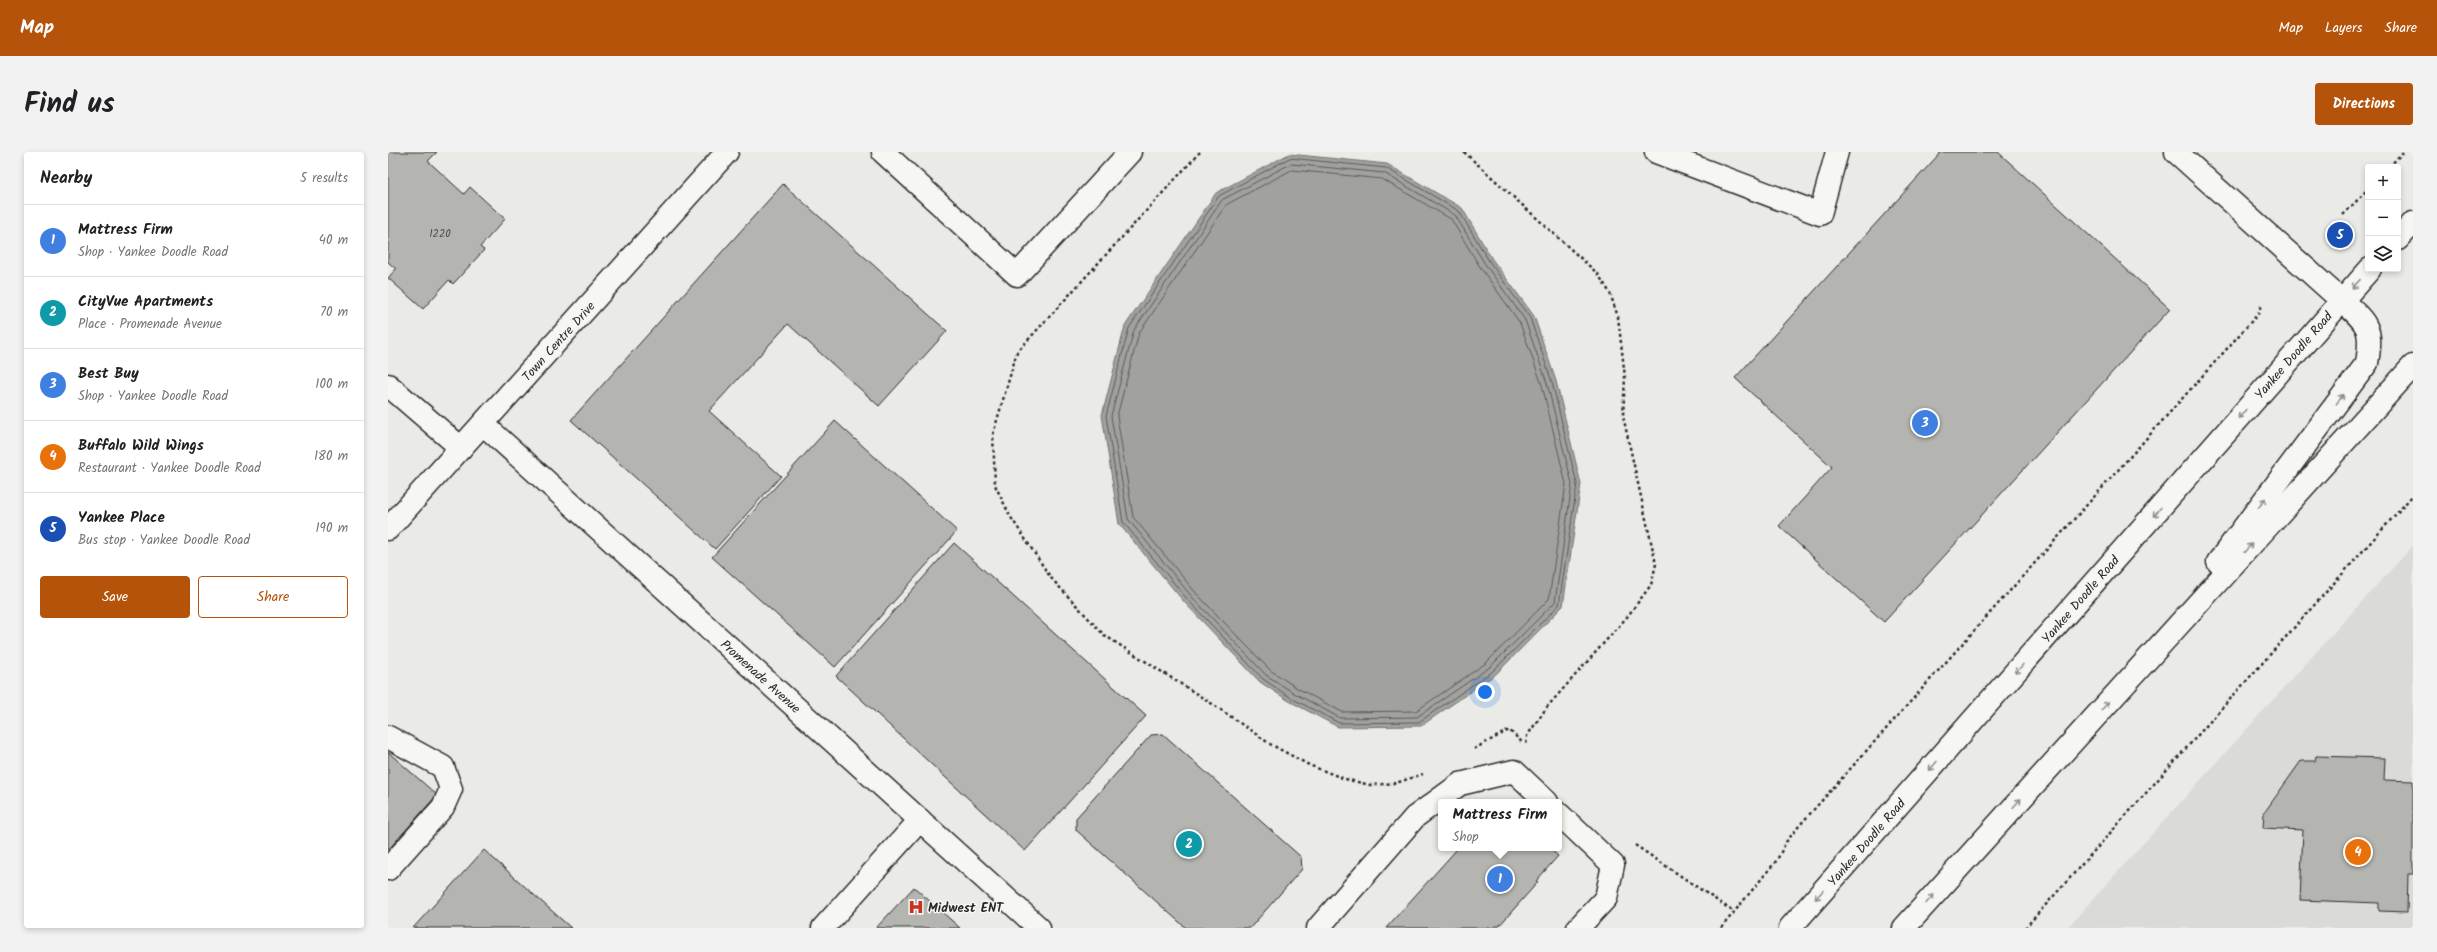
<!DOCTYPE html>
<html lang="en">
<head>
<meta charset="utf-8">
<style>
  body { margin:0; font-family:Kalam,sans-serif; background:#f2f2f2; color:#202124 }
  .controls { position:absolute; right:12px; top:12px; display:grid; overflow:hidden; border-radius:4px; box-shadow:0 2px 6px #0003 }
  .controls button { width:36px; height:36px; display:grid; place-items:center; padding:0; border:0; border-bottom:1px solid #e0e0e0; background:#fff; color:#202124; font:20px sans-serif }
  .you { position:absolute; left:1097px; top:540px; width:14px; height:14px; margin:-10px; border:3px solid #fff; border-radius:50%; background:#1a73e8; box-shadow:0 0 0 6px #1a73e833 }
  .badge { display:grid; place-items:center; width:26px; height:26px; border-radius:50%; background:#b45309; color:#fff; font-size:13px; font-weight:700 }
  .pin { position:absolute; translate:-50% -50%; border:2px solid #fff; box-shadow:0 1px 4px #0006 }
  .popup { position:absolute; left:1050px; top:647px; width:124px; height:52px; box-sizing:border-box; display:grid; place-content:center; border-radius:4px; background:#fff; filter:drop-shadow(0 1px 3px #0005); font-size:13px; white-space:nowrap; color:#757577 }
  .popup b { font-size:15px; color:#202124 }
  .popup::after { content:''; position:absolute; left:50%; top:100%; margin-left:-8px; border:8px solid transparent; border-top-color:#fff }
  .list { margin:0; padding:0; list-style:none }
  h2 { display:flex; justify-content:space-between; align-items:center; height:52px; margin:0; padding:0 16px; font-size:17px }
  h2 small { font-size:13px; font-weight:400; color:#757577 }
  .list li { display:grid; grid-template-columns:26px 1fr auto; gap:12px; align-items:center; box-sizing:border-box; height:72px; padding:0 16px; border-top:1px solid #e0e0e0 }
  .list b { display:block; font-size:15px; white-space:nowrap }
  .list p { margin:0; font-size:13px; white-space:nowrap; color:#757577 }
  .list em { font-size:13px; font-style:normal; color:#757577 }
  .actions { display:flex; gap:8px; padding:12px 16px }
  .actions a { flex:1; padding:9px 0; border:1px solid #b45309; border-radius:4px; text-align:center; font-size:14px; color:#b45309 }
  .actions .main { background:#b45309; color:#fff }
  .icon { flex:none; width:22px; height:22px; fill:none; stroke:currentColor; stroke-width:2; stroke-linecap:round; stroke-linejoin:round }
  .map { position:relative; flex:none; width:2025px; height:776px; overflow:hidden; border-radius:4px }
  header { display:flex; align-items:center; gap:24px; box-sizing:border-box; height:56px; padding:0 20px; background:#b45309; color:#fff }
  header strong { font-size:19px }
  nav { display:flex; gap:22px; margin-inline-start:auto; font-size:14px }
  .intro { display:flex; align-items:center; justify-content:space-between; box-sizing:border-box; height:96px; padding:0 24px }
  h1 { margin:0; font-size:28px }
  .button { padding:10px 18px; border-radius:4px; background:#b45309; color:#fff; font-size:14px; font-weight:700 }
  main { display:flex; gap:24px; padding:0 24px }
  aside { flex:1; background:#fff; border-radius:4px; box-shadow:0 2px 6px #0003 }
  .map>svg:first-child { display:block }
</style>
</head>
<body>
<header>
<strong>Map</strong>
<nav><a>Map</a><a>Layers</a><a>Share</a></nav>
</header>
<div class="intro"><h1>Find us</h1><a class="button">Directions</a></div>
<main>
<aside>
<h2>Nearby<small>5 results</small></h2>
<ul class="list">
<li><span class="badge" style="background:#3f7fe0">1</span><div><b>Mattress Firm</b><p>Shop · Yankee Doodle Road</p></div><em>40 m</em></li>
<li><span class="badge" style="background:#0f9aa8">2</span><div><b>CityVue Apartments</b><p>Place · Promenade Avenue</p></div><em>70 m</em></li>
<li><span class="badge" style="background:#3f7fe0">3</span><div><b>Best Buy</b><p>Shop · Yankee Doodle Road</p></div><em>100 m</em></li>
<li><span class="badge" style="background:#e8710a">4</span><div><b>Buffalo Wild Wings</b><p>Restaurant · Yankee Doodle Road</p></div><em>180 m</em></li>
<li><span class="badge" style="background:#1a4fb4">5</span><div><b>Yankee Place</b><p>Bus stop · Yankee Doodle Road</p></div><em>190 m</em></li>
</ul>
<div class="actions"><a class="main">Save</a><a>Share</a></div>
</aside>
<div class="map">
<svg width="2025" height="776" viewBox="0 0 2025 776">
  <rect width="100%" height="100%" fill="#eaeae6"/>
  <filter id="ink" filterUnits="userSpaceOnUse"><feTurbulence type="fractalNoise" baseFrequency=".025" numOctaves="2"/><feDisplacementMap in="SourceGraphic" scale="8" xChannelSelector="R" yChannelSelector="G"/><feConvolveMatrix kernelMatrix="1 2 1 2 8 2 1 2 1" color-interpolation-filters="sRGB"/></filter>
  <g filter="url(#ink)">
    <polygon fill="#dadad6" points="2025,394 2025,776 1679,776 1987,435"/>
    <polygon fill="#a1a19e" stroke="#727270" points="901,2 999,12 1074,56 1104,107 1146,164 1168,229 1193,332 1175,454 1108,522 1033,574 950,575 901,549 872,530 797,451 731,372 714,263 737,174 828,41"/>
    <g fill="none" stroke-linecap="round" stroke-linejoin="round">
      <g stroke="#5a5a59" stroke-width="1">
        <polygon points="902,6 998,16 1071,59 1101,109 1142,166 1164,230 1189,332 1171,453 1105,519 1031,570 951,571 903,546 875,527 800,448 735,370 718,264 741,176 831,44"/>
        <polygon points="903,12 996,21 1067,63 1097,112 1137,168 1159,231 1184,332 1167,450 1102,515 1029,565 952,566 906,541 878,523 804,445 740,367 723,264 746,178 834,48"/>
        <polygon points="904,18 994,27 1063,67 1092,115 1132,171 1154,233 1178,332 1161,447 1098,511 1028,559 954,560 909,536 882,518 808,441 745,365 729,264 751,181 838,53"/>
      </g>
    </g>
    <g fill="#b4b4b1" stroke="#2b2b2b">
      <polygon points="0,0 49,0 40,9 76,42 82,35 117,67 92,95 96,98 65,132 61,128 35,157 0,126 8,117 0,110"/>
      <polygon points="1553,0 1610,0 1782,157 1496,470 1391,374 1444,315 1347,226"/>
      <polygon points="395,32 559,179 491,254 400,172 321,259 393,324 327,397 183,268"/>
      <polygon points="447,269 569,379 447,515 324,405"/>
      <polygon points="566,391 758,564 637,699 448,524"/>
      <polygon points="775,582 913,705 914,717 862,776 798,776 688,678 688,666 763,583"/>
      <polygon points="0,600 49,643 0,698"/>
      <polygon points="1928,604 1997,606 1996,628 2025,629 2025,722 2020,722 2019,760 1991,759 1991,751 1912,748 1915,678 1875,676 1876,661 1913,609 1927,609"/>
      <polygon points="1070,696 1161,696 1170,704 1148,729 1150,730 1110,775 1108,773 1105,776 998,776"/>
      <polygon points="96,698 183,776 25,776"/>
      <polygon points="526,735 572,776 488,776"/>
    </g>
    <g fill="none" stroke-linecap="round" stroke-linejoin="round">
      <defs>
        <g id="minor">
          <polyline points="495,0 629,123 742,0"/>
          <polyline points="1268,0 1432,62 1449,0"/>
          <polyline points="1788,0 1953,148"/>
          <polyline points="0,233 73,296"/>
          <polyline points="95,272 651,776"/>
          <polyline points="0,377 339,0"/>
          <polyline points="0,585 55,615 63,637 55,655 0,717"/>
          <polyline points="1171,662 1225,713 1218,746 1190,776"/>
          <polyline points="435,776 532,668"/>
          <polyline points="930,776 1027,665 1072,632 1126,619 1159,650"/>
        </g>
        <g id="major">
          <polyline points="2010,87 2025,71"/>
          <path d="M 1830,410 L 1979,211 C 1985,175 1979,171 1953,148"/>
          <polyline points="1402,776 1982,117"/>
          <polyline points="1516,776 2025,214"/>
        </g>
      </defs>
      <use href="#minor" stroke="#2b2b2b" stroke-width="25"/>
      <use href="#major" stroke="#2b2b2b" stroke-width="25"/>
      <g stroke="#2b2b2b" stroke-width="2.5" stroke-dasharray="3 3" stroke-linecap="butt">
        <polyline points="812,0 629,200 605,282 607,333 622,364 663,426 716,483 826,553 882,592 921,613 957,627 982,633 1008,631 1035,622"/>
        <polyline points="1076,0 1210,122 1222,141 1230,165 1237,225 1235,264 1268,412 1263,433 1239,465 1159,555 1139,584 1138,593"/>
        <polyline points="2001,15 2015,0"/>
        <polyline points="1955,63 1980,37"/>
        <polyline points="1086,597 1121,578 1135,591"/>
        <polyline points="1247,693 1346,760"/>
        <polyline points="1333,776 1389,708 1398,690 1411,674 1870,162 1873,153"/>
        <polyline points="1637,776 2025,343"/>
      </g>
      <use href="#minor" stroke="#f6f6f2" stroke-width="22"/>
      <use href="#major" stroke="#f6f6f2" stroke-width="22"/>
    </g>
    <defs><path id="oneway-shaft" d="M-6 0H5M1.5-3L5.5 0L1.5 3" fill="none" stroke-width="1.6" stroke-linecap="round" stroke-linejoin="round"/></defs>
    <g stroke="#90908e">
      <use href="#oneway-shaft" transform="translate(1968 132) rotate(133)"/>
      <use href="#oneway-shaft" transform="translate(1952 247) rotate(-53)"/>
      <use href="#oneway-shaft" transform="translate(1854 262) rotate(131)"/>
      <use href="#oneway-shaft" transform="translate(1874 351) rotate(-53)"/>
      <use href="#oneway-shaft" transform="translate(1769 360) rotate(131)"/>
      <use href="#oneway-shaft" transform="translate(1860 396) rotate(-48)"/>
      <use href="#oneway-shaft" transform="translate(1631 517) rotate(131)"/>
      <use href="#oneway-shaft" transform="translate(1717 554) rotate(-48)"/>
      <use href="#oneway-shaft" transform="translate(1545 614) rotate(131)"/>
      <use href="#oneway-shaft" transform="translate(1629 651) rotate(-48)"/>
      <use href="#oneway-shaft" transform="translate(1431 743) rotate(131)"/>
      <use href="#oneway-shaft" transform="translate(1542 747) rotate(-48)"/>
    </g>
  </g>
  <defs>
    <symbol id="hospital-bare" viewBox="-9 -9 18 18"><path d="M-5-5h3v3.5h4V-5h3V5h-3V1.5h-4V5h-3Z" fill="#c8321e" stroke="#f6f6f2" stroke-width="2.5" paint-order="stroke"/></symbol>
  </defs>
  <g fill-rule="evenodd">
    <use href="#hospital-bare" x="517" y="744" width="22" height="22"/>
  </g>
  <g text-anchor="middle" stroke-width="3" stroke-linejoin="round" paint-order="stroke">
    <g font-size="11" fill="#4d4d4c">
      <text x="52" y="85">1220</text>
    </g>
    <g font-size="13" fill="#2b2b2b" stroke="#f6f6f2">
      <text transform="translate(170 189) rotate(-48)" y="5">Town Centre Drive</text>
      <text transform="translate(1905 203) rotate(-49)" y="5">Yankee Doodle Road</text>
      <text transform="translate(1692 447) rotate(-49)" y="5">Yankee Doodle Road</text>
      <text transform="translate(373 524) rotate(42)" y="5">Promenade Avenue</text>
      <text transform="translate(1478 690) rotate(-49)" y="5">Yankee Doodle Road</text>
    </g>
    <g font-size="13" font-weight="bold" fill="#2b2b2b" stroke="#f6f6f2" text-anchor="start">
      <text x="540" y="760">Midwest ENT</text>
    </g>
  </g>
</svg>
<div class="controls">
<button>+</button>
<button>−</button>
<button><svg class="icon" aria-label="layers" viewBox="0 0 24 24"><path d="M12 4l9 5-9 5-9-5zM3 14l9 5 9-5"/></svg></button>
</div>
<div class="you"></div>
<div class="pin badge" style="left:1112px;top:727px;background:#3f7fe0">1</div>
<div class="popup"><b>Mattress Firm</b>Shop</div>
<div class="pin badge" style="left:801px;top:692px;background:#0f9aa8">2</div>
<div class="pin badge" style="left:1537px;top:271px;background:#3f7fe0">3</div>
<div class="pin badge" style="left:1970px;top:700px;background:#e8710a">4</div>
<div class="pin badge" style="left:1952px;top:83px;background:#1a4fb4">5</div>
</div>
</main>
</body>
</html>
